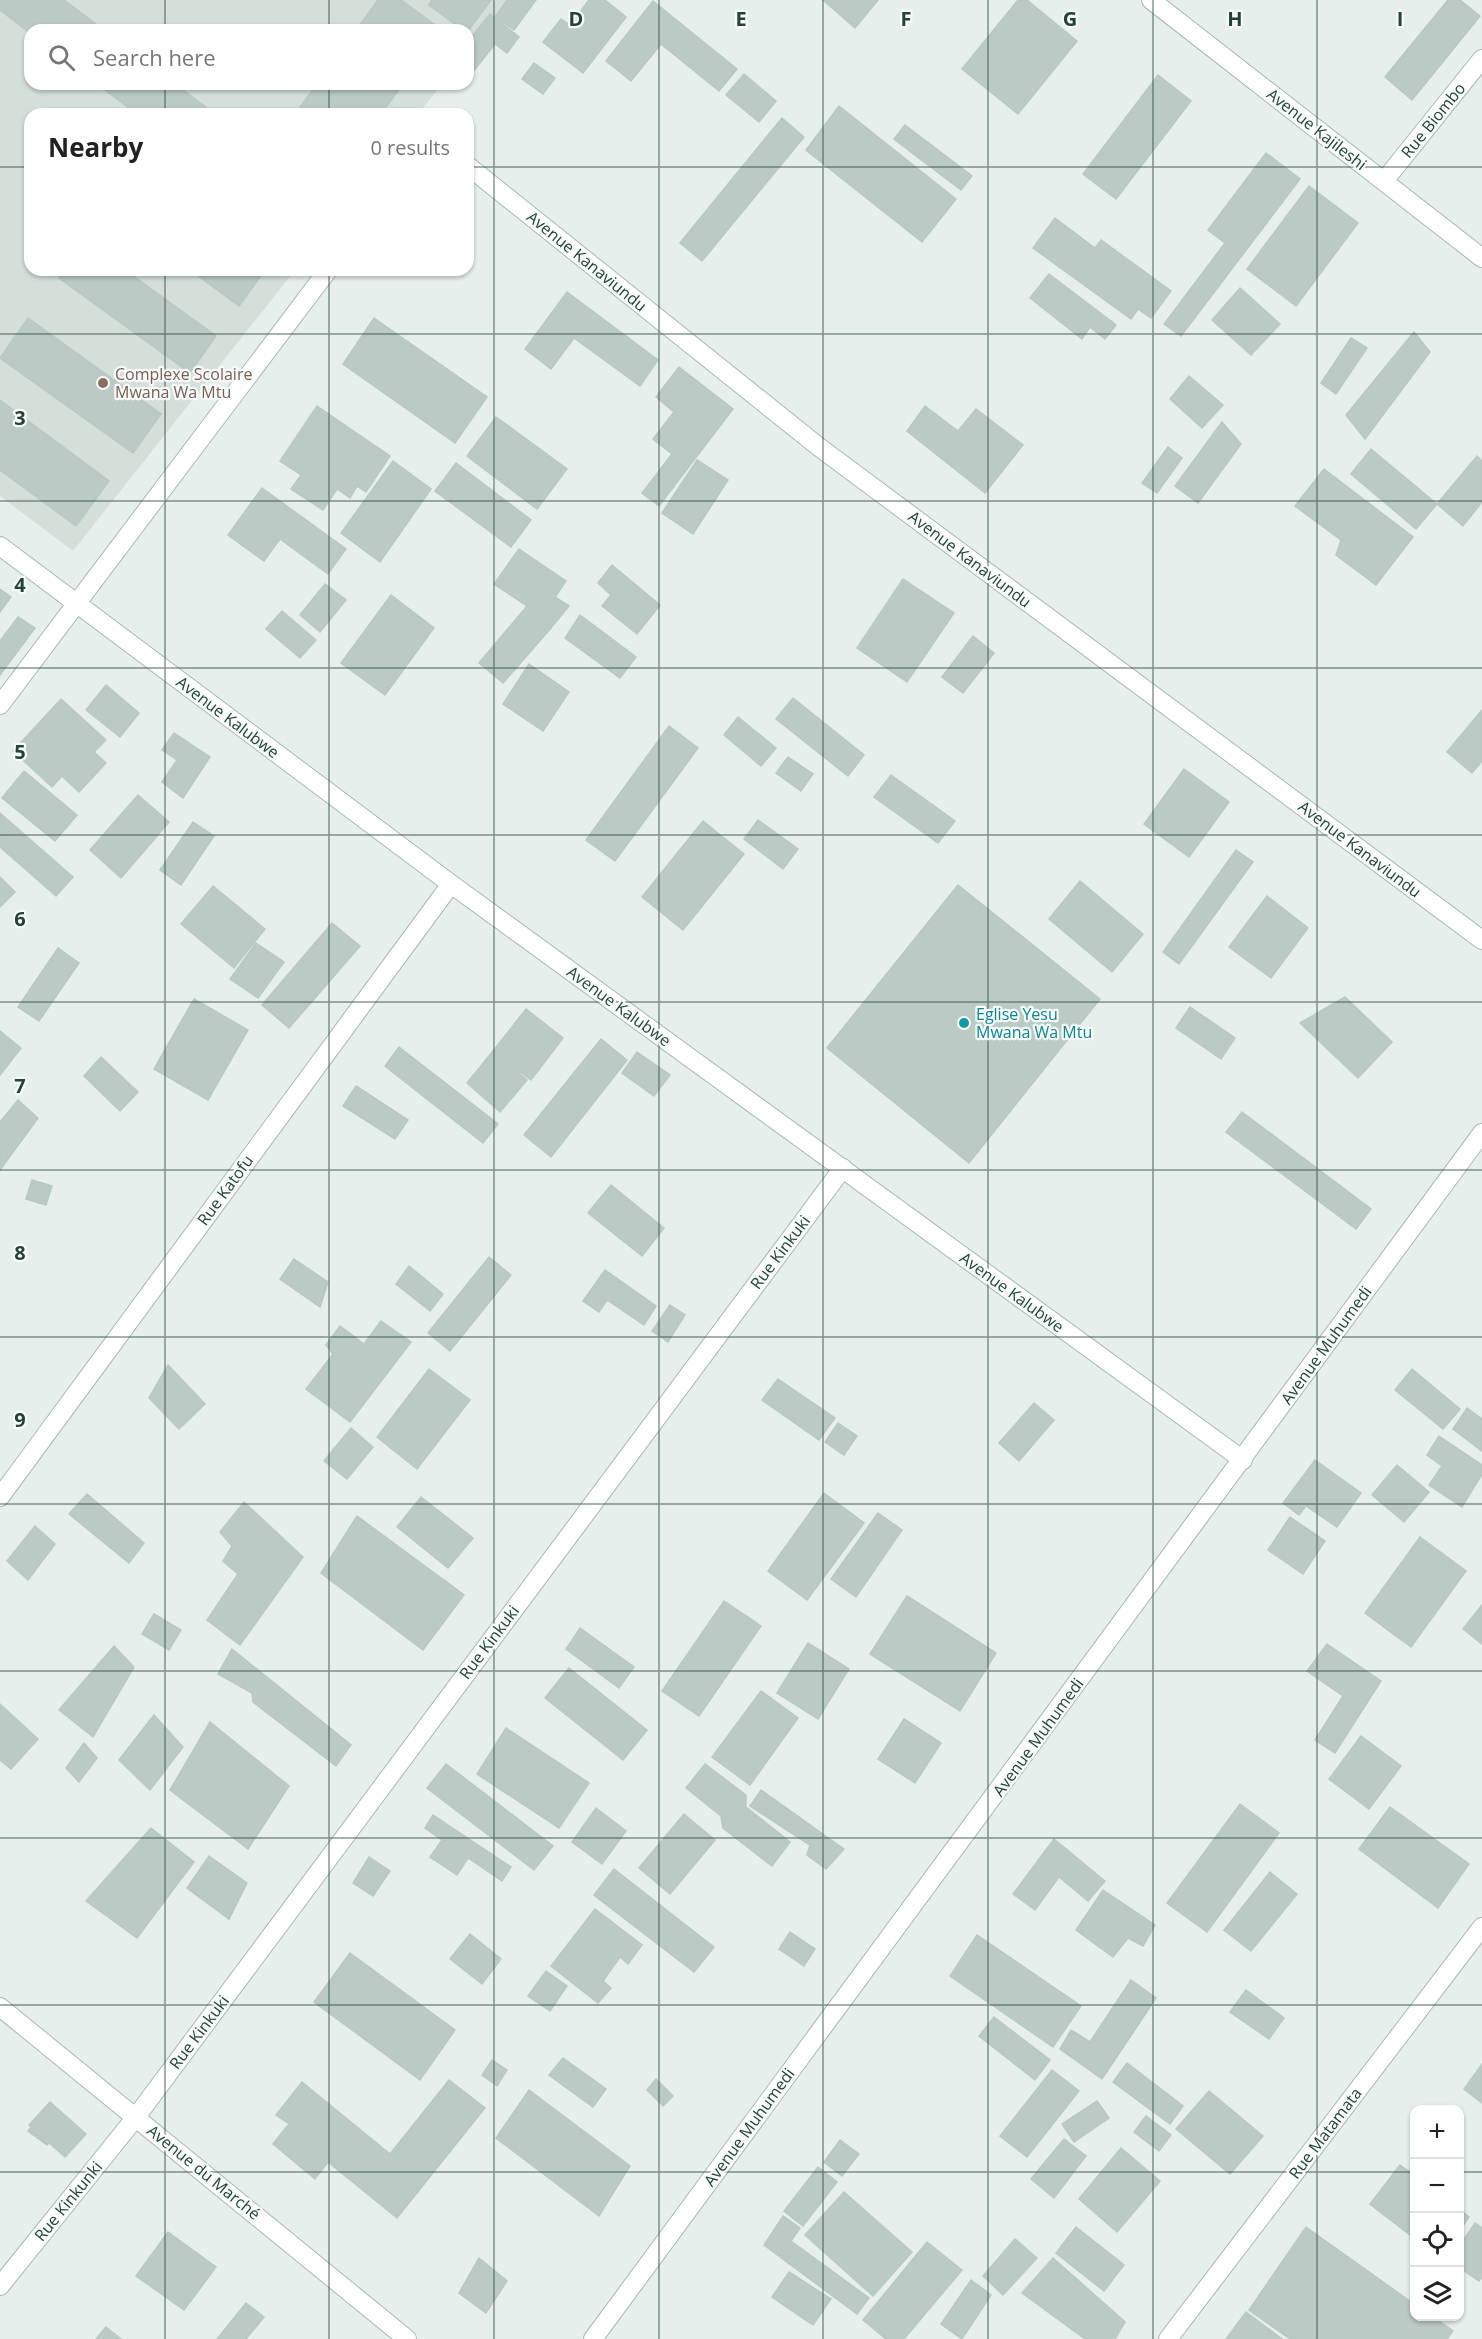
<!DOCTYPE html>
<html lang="en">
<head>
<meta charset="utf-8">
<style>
  body { margin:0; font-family:"Open Sans",sans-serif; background:#f6f6f6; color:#222 }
  .controls { position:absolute; right:18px; bottom:18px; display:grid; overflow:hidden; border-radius:12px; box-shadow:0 2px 4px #0004 }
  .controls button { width:54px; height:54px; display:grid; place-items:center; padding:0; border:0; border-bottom:2px solid #e0e0e0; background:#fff; color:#222; font:30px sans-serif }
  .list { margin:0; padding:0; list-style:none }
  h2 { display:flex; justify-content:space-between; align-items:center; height:78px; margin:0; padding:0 24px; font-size:26px }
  h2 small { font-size:20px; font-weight:400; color:#767676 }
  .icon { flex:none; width:33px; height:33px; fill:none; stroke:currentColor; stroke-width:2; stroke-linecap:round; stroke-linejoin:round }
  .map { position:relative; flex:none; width:1482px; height:2339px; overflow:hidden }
  .search { position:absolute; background:#fff; box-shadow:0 2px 4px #0004; left:24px; top:24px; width:450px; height:66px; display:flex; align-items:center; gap:15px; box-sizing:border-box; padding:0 21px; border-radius:18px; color:#767676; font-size:22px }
  .panel { position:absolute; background:#fff; box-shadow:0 2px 4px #0004; left:24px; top:108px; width:450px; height:168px; border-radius:18px }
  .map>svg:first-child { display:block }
</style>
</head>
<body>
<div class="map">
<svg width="1482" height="2339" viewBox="0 0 1482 2339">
  <rect width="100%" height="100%" fill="#e6efeb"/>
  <polygon fill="#d4dfda" points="0,0 509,0 468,51 468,30 30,30 30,84 442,84 418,114 30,114 30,270 295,270 73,551 0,496"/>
  <g fill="#bbcac4" stroke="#b8c9c2" stroke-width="1.5">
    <polygon points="0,0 64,0 104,30 30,30 30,33 0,10"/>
    <polygon points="378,0 401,0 442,30 356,30"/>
    <polygon points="432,0 491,0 468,31 463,30 429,5"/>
    <polygon points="507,0 536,0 514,30 495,17"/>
    <polygon points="589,0 605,0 626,17 583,73 543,42 561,19 570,25"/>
    <polygon points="823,0 878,0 855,28"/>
    <polygon points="1018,0 1027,0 1077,41 1018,114 962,69"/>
    <polygon points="1448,0 1460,0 1480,16 1412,100 1385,77"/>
    <polygon points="653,1 737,69 719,91 661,44 631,81 606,61"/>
    <polygon points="490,14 519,37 507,53 495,44 468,78 468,41"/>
    <polygon points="534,63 555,78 543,94 522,79"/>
    <polygon points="744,74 776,101 759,122 726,95"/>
    <polygon points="1158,75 1191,101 1116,199 1083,174"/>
    <polygon points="97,84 175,84 215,114 137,114"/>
    <polygon points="317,84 403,84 381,114 295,114"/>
    <polygon points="839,106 956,199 922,242 806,150"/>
    <polygon points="782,118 804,137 702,261 680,243"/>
    <polygon points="905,125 972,176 961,190 894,139"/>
    <polygon points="1266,153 1300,179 1181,336 1164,324 1225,243 1208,230"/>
    <polygon points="1309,186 1358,223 1296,306 1247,269"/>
    <polygon points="1055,218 1095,248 1101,240 1171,291 1151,318 1138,309 1131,319 1033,248"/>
    <polygon points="65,270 125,270 216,336 190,373 59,278"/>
    <polygon points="190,270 265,270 239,306"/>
    <polygon points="1049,274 1116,325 1105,339 1090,327 1082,339 1030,298"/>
    <polygon points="1240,288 1280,324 1251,355 1212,320"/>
    <polygon points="567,292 658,360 640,386 574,338 551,369 525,349"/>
    <polygon points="28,318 161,414 133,453 0,358"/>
    <polygon points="374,318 487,397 455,443 343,364"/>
    <polygon points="1414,332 1430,352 1365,439 1346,415"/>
    <polygon points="1351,338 1367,348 1336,394 1321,383"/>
    <polygon points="679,367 733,409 659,506 642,493 672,454 653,439 674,412 656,397"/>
    <polygon points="1189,376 1223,405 1202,428 1170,399"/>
    <polygon points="0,400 109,481 76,526 0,470"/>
    <polygon points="317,406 390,456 366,492 357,486 350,498 337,489 323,510 291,489 301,475 280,461"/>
    <polygon points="925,406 958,431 976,409 1023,445 985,493 907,431"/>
    <polygon points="496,417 567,469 537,509 467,456"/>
    <polygon points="1222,422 1241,444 1198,503 1175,486"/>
    <polygon points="1168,447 1182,458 1157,493 1142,483"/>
    <polygon points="1371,449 1437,504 1416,529 1351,474"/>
    <polygon points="1477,456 1482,461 1482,502 1463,526 1437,504"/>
    <polygon points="697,460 728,480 693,534 662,513"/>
    <polygon points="393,461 431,489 380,562 341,533"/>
    <polygon points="456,463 531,520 511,547 435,491"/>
    <polygon points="1324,469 1413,537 1376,585 1336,555 1341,540 1295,506"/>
    <polygon points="262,488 346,549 328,574 280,539 264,561 228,535"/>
    <polygon points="519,549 566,581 555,597 569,606 551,628 527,606 494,584"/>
    <polygon points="612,565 660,605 637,634 602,606 611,595 598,583"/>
    <polygon points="903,579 954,613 907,682 857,648"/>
    <polygon points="325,584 346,600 320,632 300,615"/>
    <polygon points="0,589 11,597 0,612"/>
    <polygon points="391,595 434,628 385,695 341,663"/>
    <polygon points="527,606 551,628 503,683 479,663"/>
    <polygon points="282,611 316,640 300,658 266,629"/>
    <polygon points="580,615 636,657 620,678 565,638"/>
    <polygon points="18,617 35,628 0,675 0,641"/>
    <polygon points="973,636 994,653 963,693 942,677"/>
    <polygon points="529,664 569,692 543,731 503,704"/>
    <polygon points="106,685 139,713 120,737 86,710"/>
    <polygon points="793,698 864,755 848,776 776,719"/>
    <polygon points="61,699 106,740 94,752 106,763 79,792 62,776 52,787 13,751"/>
    <polygon points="1482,710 1482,761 1472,773 1447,752"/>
    <polygon points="738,717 776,748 761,766 724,735"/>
    <polygon points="669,726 698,748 615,861 586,840"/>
    <polygon points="174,733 210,757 183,798 162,782 177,760 162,750"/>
    <polygon points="788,757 813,774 801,791 776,773"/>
    <polygon points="1184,769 1229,802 1189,857 1144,824"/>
    <polygon points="24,771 77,815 55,841 2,798"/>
    <polygon points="891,775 955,821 938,843 874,797"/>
    <polygon points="138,795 169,822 121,878 90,850"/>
    <polygon points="0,813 73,877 56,896 0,847"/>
    <polygon points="758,820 798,849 783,869 744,839"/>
    <polygon points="703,821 744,854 683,930 642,897"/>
    <polygon points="193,822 214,836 181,885 160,870"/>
    <polygon points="1236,850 1253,862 1179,964 1163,952"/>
    <polygon points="0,877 15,892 0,907"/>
    <polygon points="1080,881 1143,934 1112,972 1049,919"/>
    <polygon points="958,885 1100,999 969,1163 827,1048"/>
    <polygon points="213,886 265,929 234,968 181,924"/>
    <polygon points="1267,896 1308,928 1271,978 1229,947"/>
    <polygon points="332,923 360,946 289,1028 262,1005"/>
    <polygon points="256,943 284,962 258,998 230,979"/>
    <polygon points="58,948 79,963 39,1021 18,1007"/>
    <polygon points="1345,997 1392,1042 1358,1078 1300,1023"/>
    <polygon points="194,999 248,1030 208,1100 154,1069"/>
    <polygon points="1190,1007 1235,1038 1221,1059 1176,1028"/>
    <polygon points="526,1009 563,1038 531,1080 493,1051"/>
    <polygon points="0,1031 21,1048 0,1075"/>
    <polygon points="601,1039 627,1060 551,1157 524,1135"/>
    <polygon points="399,1047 498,1124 483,1143 385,1066"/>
    <polygon points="493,1051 527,1080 500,1112 467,1083"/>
    <polygon points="637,1052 670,1075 654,1096 622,1073"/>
    <polygon points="101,1057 138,1092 120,1111 84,1076"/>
    <polygon points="356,1086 408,1120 395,1139 343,1106"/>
    <polygon points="18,1100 38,1118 0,1170 0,1122"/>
    <polygon points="1242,1112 1371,1209 1356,1229 1226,1132"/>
    <polygon points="32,1180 52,1186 46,1205 26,1199"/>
    <polygon points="611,1185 664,1228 642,1256 588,1213"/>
    <polygon points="489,1257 511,1275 450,1351 428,1333"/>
    <polygon points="294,1259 328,1282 320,1307 280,1279"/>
    <polygon points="409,1266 443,1294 430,1311 396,1284"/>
    <polygon points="605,1270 656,1306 644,1325 607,1300 599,1312 583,1301"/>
    <polygon points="670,1305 685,1315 668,1342 652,1331"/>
    <polygon points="381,1321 411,1342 350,1422 306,1389 333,1354 326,1345 340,1326 364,1344"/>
    <polygon points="168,1365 205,1404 179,1429 149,1398"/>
    <polygon points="429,1369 470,1400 417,1469 377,1437"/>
    <polygon points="1412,1369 1460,1409 1443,1429 1395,1390"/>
    <polygon points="778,1379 835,1418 819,1440 762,1400"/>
    <polygon points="1034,1403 1054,1420 1019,1461 999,1443"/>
    <polygon points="1467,1408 1482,1419 1482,1451 1453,1429"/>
    <polygon points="838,1423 857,1436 844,1455 825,1442"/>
    <polygon points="351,1428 373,1447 347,1479 324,1461"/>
    <polygon points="1439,1436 1482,1465 1482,1474 1462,1507 1429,1485 1442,1466 1427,1455"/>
    <polygon points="1315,1460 1361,1493 1337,1527 1306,1506 1299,1515 1283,1503"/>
    <polygon points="1397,1465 1429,1492 1404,1522 1372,1495"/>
    <polygon points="824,1493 864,1523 807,1600 768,1571"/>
    <polygon points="87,1494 144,1543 129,1563 69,1514"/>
    <polygon points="421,1497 473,1538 448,1568 397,1527"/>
    <polygon points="244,1502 303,1557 240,1645 207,1620 238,1574 223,1561 232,1546 220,1532"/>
    <polygon points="878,1513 902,1530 856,1597 831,1579"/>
    <polygon points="357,1516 464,1595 423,1650 321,1573"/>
    <polygon points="1290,1517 1325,1541 1303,1574 1268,1550"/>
    <polygon points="35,1526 55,1544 28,1580 7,1561"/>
    <polygon points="1420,1537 1466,1571 1411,1647 1365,1613"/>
    <polygon points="907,1596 996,1653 960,1711 870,1654"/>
    <polygon points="724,1601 761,1626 699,1716 662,1691"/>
    <polygon points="1482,1605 1482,1644 1463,1629"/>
    <polygon points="154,1614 181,1630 169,1650 142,1634"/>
    <polygon points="580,1628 634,1667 619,1688 566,1649"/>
    <polygon points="808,1643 849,1669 818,1719 777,1693"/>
    <polygon points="1327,1644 1381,1681 1335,1753 1315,1740 1343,1696 1307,1671"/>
    <polygon points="114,1646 134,1667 93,1737 59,1710"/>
    <polygon points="232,1649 351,1745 336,1766 253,1702 252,1693 218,1674"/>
    <polygon points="569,1668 647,1730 623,1760 545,1698"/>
    <polygon points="761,1691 798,1718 750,1785 712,1757"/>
    <polygon points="0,1704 38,1739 11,1769 0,1760"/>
    <polygon points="154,1715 183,1747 150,1790 119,1760"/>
    <polygon points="904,1719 941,1743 915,1783 878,1759"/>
    <polygon points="210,1722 289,1786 248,1849 170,1790"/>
    <polygon points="506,1728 589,1783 559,1828 477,1774"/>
    <polygon points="1361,1736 1401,1766 1369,1809 1329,1779"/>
    <polygon points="84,1743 97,1758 79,1782 66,1768"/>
    <polygon points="446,1764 553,1846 534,1870 427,1788"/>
    <polygon points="705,1764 746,1795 746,1807 790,1842 772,1866 723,1828 721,1816 686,1788"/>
    <polygon points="761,1790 844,1849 826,1869 807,1855 810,1845 750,1806"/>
    <polygon points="1240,1804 1279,1833 1207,1932 1167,1903"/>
    <polygon points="1390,1807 1469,1864 1438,1908 1359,1849"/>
    <polygon points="596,1808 626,1831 602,1864 572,1842"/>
    <polygon points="684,1814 715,1840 670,1894 639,1868"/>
    <polygon points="433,1815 511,1867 502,1881 468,1858 457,1875 430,1857 442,1840 425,1828"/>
    <polygon points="151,1828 194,1862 137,1938 86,1901"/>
    <polygon points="1054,1839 1105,1881 1088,1901 1059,1877 1035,1910 1013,1894"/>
    <polygon points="209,1856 247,1883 229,1919 187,1888"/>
    <polygon points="369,1857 390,1871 373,1896 353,1883"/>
    <polygon points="614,1869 714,1947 694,1972 594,1895"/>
    <polygon points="1270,1872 1297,1894 1251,1951 1224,1930"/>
    <polygon points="1103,1890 1155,1925 1143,1946 1128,1938 1113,1957 1076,1930"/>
    <polygon points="595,1909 642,1945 628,1964 620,1957 603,1981 611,1988 598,2003 551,1966"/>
    <polygon points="790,1932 815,1949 804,1966 779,1949"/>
    <polygon points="470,1934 501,1959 482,1984 450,1959"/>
    <polygon points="977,1935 1081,2006 1053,2047 950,1976"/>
    <polygon points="350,1953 455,2030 420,2080 314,2002"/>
    <polygon points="546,1971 567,1986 550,2011 528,1996"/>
    <polygon points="1131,1980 1156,1998 1102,2079 1060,2049 1071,2030 1090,2042"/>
    <polygon points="1246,1990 1284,2018 1269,2039 1230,2012"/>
    <polygon points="994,2017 1050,2060 1035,2080 979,2036"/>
    <polygon points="563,2058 606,2089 593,2107 549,2075"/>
    <polygon points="492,2060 507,2070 497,2086 482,2075"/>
    <polygon points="1127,2063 1183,2106 1170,2124 1113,2082"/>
    <polygon points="1482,2064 1482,2103 1464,2089"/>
    <polygon points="1052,2070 1079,2091 1027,2157 1000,2136"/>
    <polygon points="656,2079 673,2096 663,2106 647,2090"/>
    <polygon points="449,2080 485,2108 397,2218 328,2162 315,2179 273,2144 289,2124 276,2115 302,2082 390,2154"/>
    <polygon points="529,2090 630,2166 599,2216 496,2138"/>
    <polygon points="1209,2091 1263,2136 1230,2174 1176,2129"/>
    <polygon points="1097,2101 1109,2118 1074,2142 1062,2124"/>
    <polygon points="50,2102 86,2134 65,2157 29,2125"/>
    <polygon points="44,2110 63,2124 47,2145 28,2131"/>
    <polygon points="1146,2116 1171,2135 1159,2151 1134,2132"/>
    <polygon points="1064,2139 1086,2156 1054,2198 1031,2179"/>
    <polygon points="840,2140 859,2154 842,2176 824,2162"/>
    <polygon points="1121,2148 1160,2181 1117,2232 1079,2199"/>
    <polygon points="1400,2165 1414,2175 1414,2238 1370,2204"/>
    <polygon points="818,2167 837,2182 803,2226 784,2211"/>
    <polygon points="844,2192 912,2252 873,2296 805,2235"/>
    <polygon points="1460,2210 1469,2217 1460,2230"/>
    <polygon points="783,2216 800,2228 791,2241 869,2298 857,2314 764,2245"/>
    <polygon points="1475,2223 1482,2228 1482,2277 1479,2281 1460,2268 1460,2245"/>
    <polygon points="1076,2227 1124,2265 1104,2291 1056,2253"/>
    <polygon points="1306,2227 1414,2304 1414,2316 1432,2316 1453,2331 1447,2339 1290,2339 1249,2310"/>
    <polygon points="168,2232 216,2267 184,2310 136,2276"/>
    <polygon points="1015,2239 1037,2258 1003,2295 983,2276"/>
    <polygon points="927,2242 962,2270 904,2339 886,2339 863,2320"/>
    <polygon points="479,2258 507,2281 486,2313 459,2293"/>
    <polygon points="1053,2258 1125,2322 1115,2339 1085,2339 1022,2293"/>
    <polygon points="789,2272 831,2299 813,2325 772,2297"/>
    <polygon points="971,2280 991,2295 962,2339 941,2324"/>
    <polygon points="246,2303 264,2317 246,2339 217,2339"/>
    <polygon points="1246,2312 1282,2339 1226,2339"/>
    <polygon points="106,2327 121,2339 96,2339"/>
  </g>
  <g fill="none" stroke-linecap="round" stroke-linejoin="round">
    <defs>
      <g id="minor">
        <polyline points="1151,0 1482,258"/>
        <polyline points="468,166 819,447 1482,940"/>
        <polyline points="1384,181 1482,59"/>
        <polyline points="0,546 451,884 1243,1460"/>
        <polyline points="0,705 328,270"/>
        <polyline points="0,1497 451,884"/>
        <polyline points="0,2007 407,2339"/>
        <polyline points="0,2286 136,2117 843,1168"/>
        <polyline points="593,2339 1482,1133"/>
        <polyline points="1168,2339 1482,1927"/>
      </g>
    </defs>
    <use href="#minor" stroke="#a8b8b2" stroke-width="20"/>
    <use href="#minor" stroke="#fff" stroke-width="18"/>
  </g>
  <path fill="none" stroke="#24423a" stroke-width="1.5" stroke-opacity="0.55" d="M 165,0 L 165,30M 329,0 L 329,30M 494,0 L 494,2339M 659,0 L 659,2339M 823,0 L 823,2339M 988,0 L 988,2339M 1153,0 L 1153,2339M 1317,0 L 1317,2339M 165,84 L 165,114M 329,84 L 329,114M 0,167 L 30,167M 468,167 L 1482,167M 165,270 L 165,2339M 329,270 L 329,2339M 0,334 L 1482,334M 0,501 L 1482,501M 0,668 L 1482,668M 0,835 L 1482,835M 0,1002 L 1482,1002M 0,1170 L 1482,1170M 0,1337 L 1482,1337M 0,1504 L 1482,1504M 0,1671 L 1482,1671M 0,1838 L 1482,1838M 0,2005 L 1482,2005M 0,2172 L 1414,2172M 1460,2172 L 1482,2172"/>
  <circle fill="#8d6e63" stroke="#f7fbf9" stroke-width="2" cx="103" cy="383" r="6"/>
  <circle fill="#0f9aa8" stroke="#f7fbf9" stroke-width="2" cx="964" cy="1023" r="6"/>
  <g text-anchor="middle" stroke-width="4.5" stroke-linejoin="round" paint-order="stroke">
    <g font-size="16" fill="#24423a" stroke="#f7fbf9">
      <text transform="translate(1433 120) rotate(-51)" y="6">Rue Biombo</text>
      <text transform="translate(1317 129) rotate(38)" y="6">Avenue Kajileshi</text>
      <text transform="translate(587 261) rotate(39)" y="6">Avenue Kanaviundu</text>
      <text transform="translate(970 559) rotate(37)" y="6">Avenue Kanaviundu</text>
      <text transform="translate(228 717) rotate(37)" y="6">Avenue Kalubwe</text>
      <text transform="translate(1360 849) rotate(37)" y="6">Avenue Kanaviundu</text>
      <text transform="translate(619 1006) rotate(36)" y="6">Avenue Kalubwe</text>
      <text transform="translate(225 1190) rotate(-54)" y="6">Rue Katofu</text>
      <text transform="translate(780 1252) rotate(-53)" y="6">Rue Kinkuki</text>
      <text transform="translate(1012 1292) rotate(36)" y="6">Avenue Kalubwe</text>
      <text transform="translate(1326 1345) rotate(-54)" y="6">Avenue Muhumedi</text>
      <text transform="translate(489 1642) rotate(-53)" y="6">Rue Kinkuki</text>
      <text transform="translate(1038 1737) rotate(-54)" y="6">Avenue Muhumedi</text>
      <text transform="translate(199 2032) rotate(-53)" y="6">Rue Kinkuki</text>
      <text transform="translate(749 2127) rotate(-54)" y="6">Avenue Muhumedi</text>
      <text transform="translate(1325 2133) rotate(-53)" y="6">Rue Matamata</text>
      <text transform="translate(204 2172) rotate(39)" y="6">Avenue du Marché</text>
      <text transform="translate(68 2201) rotate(-51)" y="6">Rue Kinkunki</text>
    </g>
    <g font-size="16" fill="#785e54" stroke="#f7fbf9" text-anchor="start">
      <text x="115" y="380">Complexe Scolaire<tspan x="115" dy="18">Mwana Wa Mtu</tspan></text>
    </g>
    <g font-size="16" fill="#0d838f" stroke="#f7fbf9" text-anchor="start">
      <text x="976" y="1020">Eglise Yesu<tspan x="976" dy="18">Mwana Wa Mtu</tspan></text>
    </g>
  </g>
  <g font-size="20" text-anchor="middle" font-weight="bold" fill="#24423a" stroke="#f7fbf9" stroke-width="4.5" stroke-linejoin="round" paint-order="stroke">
    <text x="576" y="26">D</text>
    <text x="741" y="26">E</text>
    <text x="906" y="26">F</text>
    <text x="1070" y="26">G</text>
    <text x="1235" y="26">H</text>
    <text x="1400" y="26">I</text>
    <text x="20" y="425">3</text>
    <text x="20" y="592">4</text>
    <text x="20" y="759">5</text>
    <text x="20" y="926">6</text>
    <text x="20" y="1093">7</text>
    <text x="20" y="1260">8</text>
    <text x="20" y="1427">9</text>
  </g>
</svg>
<div class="controls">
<button>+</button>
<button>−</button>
<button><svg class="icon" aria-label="locate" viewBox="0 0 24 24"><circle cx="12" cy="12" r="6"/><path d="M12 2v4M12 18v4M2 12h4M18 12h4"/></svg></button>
<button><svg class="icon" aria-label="layers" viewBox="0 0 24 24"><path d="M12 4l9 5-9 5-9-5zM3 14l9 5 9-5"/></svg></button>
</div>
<div class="search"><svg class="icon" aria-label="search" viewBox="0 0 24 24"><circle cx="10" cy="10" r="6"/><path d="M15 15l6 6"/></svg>Search here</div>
<section class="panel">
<h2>Nearby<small>0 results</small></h2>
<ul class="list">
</ul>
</section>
</div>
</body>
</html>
